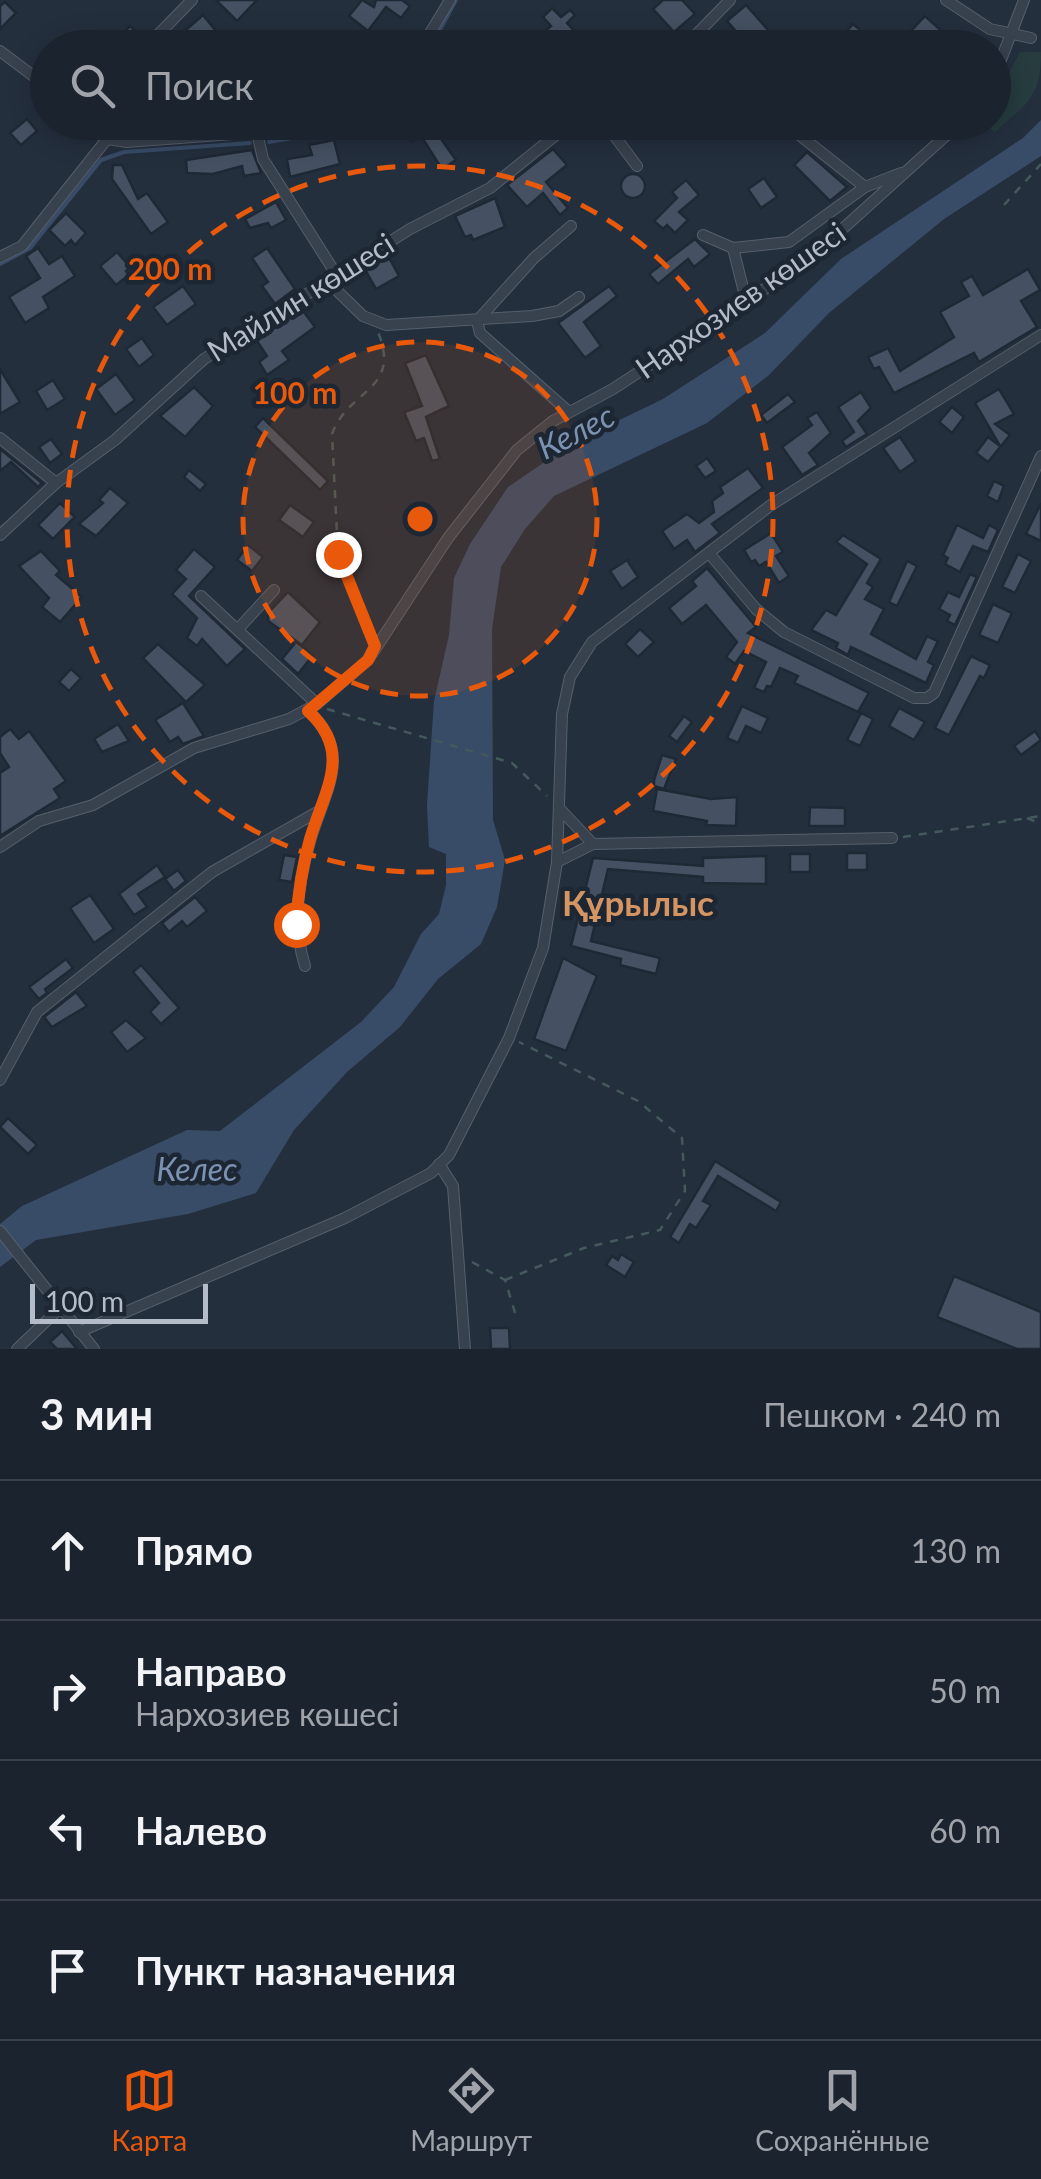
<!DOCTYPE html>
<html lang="ru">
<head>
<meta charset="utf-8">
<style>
  body { margin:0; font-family:Lato,sans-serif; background:#242b36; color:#f1f3f6 }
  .scale { position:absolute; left:30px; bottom:25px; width:178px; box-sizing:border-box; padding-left:10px; border:5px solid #b4bcc9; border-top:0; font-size:28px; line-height:35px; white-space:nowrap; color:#b4bcc9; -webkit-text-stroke:8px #1d2633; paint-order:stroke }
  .stop { position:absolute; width:30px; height:30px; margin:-22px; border:8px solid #ea580c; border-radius:50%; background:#fff }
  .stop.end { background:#ea580c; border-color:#fff; box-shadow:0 2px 10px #0008 }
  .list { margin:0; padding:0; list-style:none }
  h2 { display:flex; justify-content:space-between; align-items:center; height:130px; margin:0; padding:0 40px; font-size:42px }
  h2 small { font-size:32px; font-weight:400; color:#a0a4aa }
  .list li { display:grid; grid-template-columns:65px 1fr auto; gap:30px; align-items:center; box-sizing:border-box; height:140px; padding:0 40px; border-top:2px solid #39404a }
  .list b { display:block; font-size:38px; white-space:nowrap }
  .list p { margin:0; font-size:32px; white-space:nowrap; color:#a0a4aa }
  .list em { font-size:32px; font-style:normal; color:#a0a4aa }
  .icon { flex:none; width:55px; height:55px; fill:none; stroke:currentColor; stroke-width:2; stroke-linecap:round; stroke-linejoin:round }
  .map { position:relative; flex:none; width:1041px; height:1349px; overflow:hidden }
  .search { position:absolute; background:#1b232e; box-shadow:0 5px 25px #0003; left:30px; right:30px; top:30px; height:110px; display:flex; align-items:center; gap:25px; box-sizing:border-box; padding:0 35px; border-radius:55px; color:#a0a4aa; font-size:38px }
  .sheet { height:690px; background:#1b232e }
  nav { display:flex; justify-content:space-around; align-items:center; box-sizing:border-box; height:140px; border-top:2px solid #39404a; background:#1b232e; font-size:28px; color:#a0a4aa }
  nav a { display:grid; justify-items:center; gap:5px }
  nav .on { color:#ea580c }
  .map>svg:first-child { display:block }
</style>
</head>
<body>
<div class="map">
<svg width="1041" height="1349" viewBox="0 0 1041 1349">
  <rect width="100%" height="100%" fill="#242f3e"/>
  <path fill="#263c3f" d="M 1020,52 L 1041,52 C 1041,98 1027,103 995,132 L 982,123 L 994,122 L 994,100 Z"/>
  <polygon fill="#394c67" points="1041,120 1041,156 944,219 829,313 768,376 707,423 554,496 525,529 501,567 492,629 493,820 505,860 497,907 481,944 438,979 400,1027 347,1072 294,1130 256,1193 188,1214 36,1240 0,1267 0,1224 22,1206 187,1130 220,1131 361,1022 394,987 421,934 439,914 446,885 446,854 429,847 427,805 434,701 449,635 454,578 470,544 508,487 574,442 663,399 765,333 841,259 1023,138"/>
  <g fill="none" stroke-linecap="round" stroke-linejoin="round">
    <g stroke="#394c67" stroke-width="4">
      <polyline points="430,48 456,0"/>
      <polyline points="269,142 342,129 353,122"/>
      <polyline points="0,264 30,248 101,160 124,152 250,143"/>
    </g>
  </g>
  <g fill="#455162" stroke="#1f2835" stroke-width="2.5">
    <polygon points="216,0 257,0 237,21"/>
    <polygon points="362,0 374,7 376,0 402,0 410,6 401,18 386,7 368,31 349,16"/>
    <polygon points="663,0 682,0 695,14 674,32 653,9"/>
    <polygon points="5,2 16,13 0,29 0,6"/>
    <polygon points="746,5 769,31 749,48 738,40 741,37 727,21"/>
    <polygon points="552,8 561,17 570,10 575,15 567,23 577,34 568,43 557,32 546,48 510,48 529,32 536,38 551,26 543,17"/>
    <polygon points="203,15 224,41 216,48 165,48"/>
    <polygon points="925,16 945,34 957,48 925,48 909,33"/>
    <polygon points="853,24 866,35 858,45 845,33"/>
    <polygon points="130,26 143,38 135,48 102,48 111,37 116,41"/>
    <polygon points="27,119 37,131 21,145 10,133"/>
    <polygon points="400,122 429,122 456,160 442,169 421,136 411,142"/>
    <polygon points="334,140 340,164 290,177 287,159 312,155 309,145"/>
    <polygon points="553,149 567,165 546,182 568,208 560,215 543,193 527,207 507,185"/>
    <polygon points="252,150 261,173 244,176 242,166 213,174 187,173 186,160"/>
    <polygon points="807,152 847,187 830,201 794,165"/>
    <polygon points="113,165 122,165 138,199 147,193 168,222 151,234 112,179"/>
    <circle cx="633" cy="186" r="12"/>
    <polygon points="764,178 777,197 761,208 748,189"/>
    <polygon points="686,180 699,195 679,212 688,220 675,233 667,225 663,229 654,221 677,198 672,192"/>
    <polygon points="495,198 505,227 473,240 471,235 465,237 455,216"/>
    <polygon points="276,202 286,220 271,228 268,223 250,228 245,219"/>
    <polygon points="66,213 86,233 75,245 71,240 65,246 49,230"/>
    <polygon points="695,239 710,254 694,267 688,259 658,284 649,274"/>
    <polygon points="38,248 49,264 62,256 75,276 43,297 49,308 25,323 9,297 40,278 26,256"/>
    <polygon points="267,248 295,289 275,304 262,286 268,282 252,258"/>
    <polygon points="117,252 130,267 126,271 129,275 116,285 100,266"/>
    <polygon points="387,254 399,276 376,289 365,270"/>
    <polygon points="1028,269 1040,290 1021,301 1037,327 979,362 974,353 894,393 879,367 874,369 868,357 888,348 900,371 954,337 940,312 969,296 961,282 972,276 983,295"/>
    <polygon points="183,286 196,304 167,325 153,307"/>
    <polygon points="609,286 617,296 584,322 601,346 585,358 558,323"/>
    <polygon points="301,308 315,327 282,351 289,360 267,375 259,362 267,356 257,341"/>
    <polygon points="142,338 154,355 139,367 126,349"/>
    <polygon points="426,355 449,406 426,417 440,459 432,461 424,438 416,441 404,412 422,406 405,363"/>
    <polygon points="0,369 20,402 0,414"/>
    <polygon points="116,374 135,400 115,415 96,389"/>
    <polygon points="53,380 65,399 47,410 36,391"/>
    <polygon points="194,387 213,406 185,437 160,416"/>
    <polygon points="999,389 1014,414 995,424 1010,435 988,462 976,453 988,437 1000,446 975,403"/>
    <polygon points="861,392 871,408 858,421 867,434 846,447 842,441 854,432 838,407"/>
    <polygon points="788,394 795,402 767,423 761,415"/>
    <polygon points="952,407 964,417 952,433 939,422"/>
    <polygon points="817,412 831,433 809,453 818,465 802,475 782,447 812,425 807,418"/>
    <polygon points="263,418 328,481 320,490 255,427"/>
    <polygon points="900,437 916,461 900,472 883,448"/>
    <polygon points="51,439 62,454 50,463 39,447"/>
    <polygon points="0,449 42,483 38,487 11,462 0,471"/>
    <polygon points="707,458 716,471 705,478 696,466"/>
    <polygon points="748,468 763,488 712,524 720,533 695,552 687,540 674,549 662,531 687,514 699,523 714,512 712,501 723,493 720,487"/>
    <polygon points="189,470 206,484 200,491 184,477"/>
    <polygon points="994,481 1004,486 998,502 987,496"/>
    <polygon points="110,488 128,503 96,536 79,524 103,503 99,500"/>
    <polygon points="60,503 75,517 53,539 38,525"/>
    <polygon points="1041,503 1041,541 1026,534"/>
    <polygon points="290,505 314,522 303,537 279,520"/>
    <polygon points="957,525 983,538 989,525 998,530 988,552 973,546 960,572 945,564 948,558 943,555"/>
    <polygon points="771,533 783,552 776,556 789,576 779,583 766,562 759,566 755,560 751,562 744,550"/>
    <polygon points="843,535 881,559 867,583 873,587 865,599 884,609 871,634 916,659 927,636 938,641 928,662 934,665 926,683 851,647 848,655 836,648 838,643 811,630 826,610 836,615 867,564 836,542"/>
    <polygon points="248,545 263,557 252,571 237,560"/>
    <polygon points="194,549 215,567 189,596 245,649 227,666 202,639 197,646 187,638 197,618 172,594 186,579 176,570"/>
    <polygon points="41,551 60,571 56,575 82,597 60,622 42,607 49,598 19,566"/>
    <polygon points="1018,554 1031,561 1015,593 1002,587"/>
    <polygon points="627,560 638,577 622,589 610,571"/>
    <polygon points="907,561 917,566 897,606 889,602"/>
    <polygon points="707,568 756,627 748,633 869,693 858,712 794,683 798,676 780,668 771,687 767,686 764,692 754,688 766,662 744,651 735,664 726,657 737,642 706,605 682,624 669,608 696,586 692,581"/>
    <polygon points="970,574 977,577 955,625 947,621 950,615 939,609 948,592 959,597"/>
    <polygon points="288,592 320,622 302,645 268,621 268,613"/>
    <polygon points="993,604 1012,613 998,643 979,635"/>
    <polygon points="640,629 654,642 638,657 625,644"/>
    <polygon points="296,642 313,655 298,674 282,659"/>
    <polygon points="158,644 205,685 186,702 143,658"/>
    <polygon points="971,656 990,665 984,678 980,676 949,735 935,728"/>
    <polygon points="71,669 81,678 69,691 59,682"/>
    <polygon points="183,703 204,736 183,744 178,737 170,742 155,720"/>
    <polygon points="742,706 768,718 761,733 746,726 738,743 727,738"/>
    <polygon points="899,708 925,722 914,740 889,726"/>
    <polygon points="861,713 873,719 860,746 847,740"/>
    <polygon points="684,716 692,722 677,742 669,736"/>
    <polygon points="118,724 129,741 102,752 94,739"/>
    <polygon points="10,729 19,739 29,731 66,781 54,789 60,798 0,836 0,773 9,767 0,753 0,737"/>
    <polygon points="1035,731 1041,740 1021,755 1014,746"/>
    <polygon points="662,755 676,759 664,789 654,786 654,780"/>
    <polygon points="657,789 711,799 737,797 736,826 706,825 707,821 653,811"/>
    <polygon points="810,807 845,808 845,826 809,826"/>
    <rect x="847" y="853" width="20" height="17"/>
    <rect x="790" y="854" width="20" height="18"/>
    <polygon points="284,855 297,857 292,882 279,880"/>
    <polygon points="766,856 766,884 703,883 703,877 608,869 591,941 660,958 656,974 620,965 621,959 571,946 593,858 703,866 703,858"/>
    <polygon points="157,865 165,877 138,894 147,907 134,915 119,894"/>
    <polygon points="178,870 186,881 174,891 165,879"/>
    <polygon points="90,895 114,929 94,943 70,908"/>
    <polygon points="195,897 207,911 187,927 182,921 169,932 162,923"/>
    <polygon points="563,958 597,976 566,1051 534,1039"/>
    <polygon points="66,959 73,968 45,989 47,993 39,999 29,987"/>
    <polygon points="141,965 179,1008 161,1024 150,1012 159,1003 133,972"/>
    <polygon points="76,992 87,1006 52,1027 44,1017"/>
    <polygon points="126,1020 146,1038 127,1052 111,1032"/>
    <polygon points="8,1118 37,1145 28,1154 0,1127"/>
    <polygon points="715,1161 781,1202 776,1211 718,1176 703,1201 711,1205 696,1228 690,1224 679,1243 670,1237"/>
    <polygon points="621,1254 634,1262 625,1277 606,1265 612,1256 618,1260"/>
    <polygon points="954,1276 1041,1312 1041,1349 1017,1349 937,1317"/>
    <polygon points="490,1328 509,1328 510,1349 491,1349"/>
    <polygon points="62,1331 77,1349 57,1349 50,1342"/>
  </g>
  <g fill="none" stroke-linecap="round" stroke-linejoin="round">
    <defs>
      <g id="street">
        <polyline points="946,0 990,29 1031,38"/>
        <polyline points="145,48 192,0"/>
        <polyline points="421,48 450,0"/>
        <polyline points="666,48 688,43 730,0"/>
        <polyline points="0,51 48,87"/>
        <polyline points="994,78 1024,0"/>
        <polyline points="90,122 107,139 127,142 312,128 335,122"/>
        <polyline points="604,122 637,166"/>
        <polyline points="783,122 865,187"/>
        <polyline points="257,132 263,159 336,274"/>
        <polyline points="703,235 733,248 789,242 865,187 901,173"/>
        <polyline points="733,248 747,304"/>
        <polyline points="0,257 22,246 107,139"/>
        <polyline points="326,280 363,316 386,325 532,316 559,311 579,297"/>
        <polyline points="477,321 534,258 571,226"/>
        <polyline points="477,321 480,333 569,412"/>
        <polyline points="0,438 56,483"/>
        <polyline points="0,535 56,483 115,440 204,359 410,229 490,188 572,122"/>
        <polyline points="709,553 756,609 784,632 914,698 927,698 934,693 1041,456"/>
        <polyline points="201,596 317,704"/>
        <polyline points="239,628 274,590"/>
        <polyline points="559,808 593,844"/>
        <polyline points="0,847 39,821 93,805 194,748 289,719 317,704 368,660 448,538 517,450 553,421 613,389 807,261 961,122"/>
        <polyline points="557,862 593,844 892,838"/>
        <path d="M 305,966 C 292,925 298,885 309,845 C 322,795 356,754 308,711"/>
        <polyline points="0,1080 37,1012 212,872 319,811"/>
        <polyline points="439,1164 453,1186 465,1349"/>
        <polyline points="0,1231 94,1349"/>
        <polyline points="79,1332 345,1218 431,1173 449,1155 509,1038 543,948 557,862 562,714 570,677 592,642 771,505 1041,335"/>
        <polyline points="17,1349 60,1308"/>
      </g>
    </defs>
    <use href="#street" stroke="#565f6c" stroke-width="12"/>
    <g stroke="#44595c" stroke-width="2.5" stroke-dasharray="8 8" stroke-linecap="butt">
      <polyline points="1004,205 1041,164"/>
      <path d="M 370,636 L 338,554 L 332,434 C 348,389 402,391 378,332"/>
      <polyline points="327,709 512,763 547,796"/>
      <polyline points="1027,818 1041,824"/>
      <polyline points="903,837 1041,816"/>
      <polyline points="472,1262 505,1280 516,1316"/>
      <polyline points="505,1280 584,1248 660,1230 685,1191 682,1138 638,1101 519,1042"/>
    </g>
    <use href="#street" stroke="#38414e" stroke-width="10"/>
  </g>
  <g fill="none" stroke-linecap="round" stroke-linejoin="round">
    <path stroke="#ea580c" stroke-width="12" d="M 296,924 C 298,896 302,867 310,839 C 324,791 354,752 308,711 L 368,660 L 375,646 L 338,554"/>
  </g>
  <circle cx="420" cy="519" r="177" fill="#e8590c" fill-opacity=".12"/>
  <g fill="none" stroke="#e8590c" stroke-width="5" stroke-dasharray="18 12">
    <circle cx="420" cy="519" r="177"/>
    <circle cx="420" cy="519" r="353"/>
  </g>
  <g text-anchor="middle" stroke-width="9" stroke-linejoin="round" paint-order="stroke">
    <g font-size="30" fill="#b4bcc9" stroke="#1d2633">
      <text transform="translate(301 298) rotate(-32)" y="10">Майлин көшесі</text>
      <text transform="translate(741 301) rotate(-35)" y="10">Нархозиев көшесі</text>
    </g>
    <g font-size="32" font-style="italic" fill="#7c92b1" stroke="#1d2633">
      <text transform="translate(576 432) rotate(-27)" y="11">Келес</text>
      <text x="197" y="1181">Келес</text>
    </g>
    <g font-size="35" font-weight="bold" fill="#d59563" stroke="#1d2633">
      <text x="638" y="916">Құрылыс</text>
    </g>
  </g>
  <circle cx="420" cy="519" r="15" fill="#e8590c" stroke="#1d2633" stroke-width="5"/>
  <g font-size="30" text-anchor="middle" font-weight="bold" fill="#e8590c" stroke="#1d2633" stroke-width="9" stroke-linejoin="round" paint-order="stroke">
    <text x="170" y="280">200 m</text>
    <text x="295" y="404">100 m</text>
  </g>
</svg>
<div class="scale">100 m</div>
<div class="stop" style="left:296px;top:924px"></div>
<div class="stop end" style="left:338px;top:554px"></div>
<div class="search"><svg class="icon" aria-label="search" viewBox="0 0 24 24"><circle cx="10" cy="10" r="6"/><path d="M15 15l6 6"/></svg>Поиск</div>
</div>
<section class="sheet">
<h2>3 мин<small>Пешком · 240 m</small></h2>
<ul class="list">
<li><svg class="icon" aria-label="ahead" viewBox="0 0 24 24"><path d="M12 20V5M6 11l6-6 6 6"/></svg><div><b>Прямо</b></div><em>130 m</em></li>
<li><svg class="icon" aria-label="right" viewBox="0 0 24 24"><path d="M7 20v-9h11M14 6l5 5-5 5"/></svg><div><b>Направо</b><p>Нархозиев көшесі</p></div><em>50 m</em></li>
<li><svg class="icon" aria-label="left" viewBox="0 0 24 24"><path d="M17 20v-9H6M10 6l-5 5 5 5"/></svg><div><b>Налево</b></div><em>60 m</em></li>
<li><svg class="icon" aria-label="arrive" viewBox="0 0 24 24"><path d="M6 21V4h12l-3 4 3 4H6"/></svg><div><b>Пункт назначения</b></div></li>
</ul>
</section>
<nav>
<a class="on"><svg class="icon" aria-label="map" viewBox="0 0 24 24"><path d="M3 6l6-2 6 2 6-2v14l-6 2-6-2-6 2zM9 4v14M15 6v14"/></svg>Карта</a>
<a><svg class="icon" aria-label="directions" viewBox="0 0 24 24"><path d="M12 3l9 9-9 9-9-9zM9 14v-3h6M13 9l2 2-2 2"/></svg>Маршрут</a>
<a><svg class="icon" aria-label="saved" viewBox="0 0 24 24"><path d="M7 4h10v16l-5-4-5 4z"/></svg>Сохранённые</a>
</nav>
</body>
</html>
